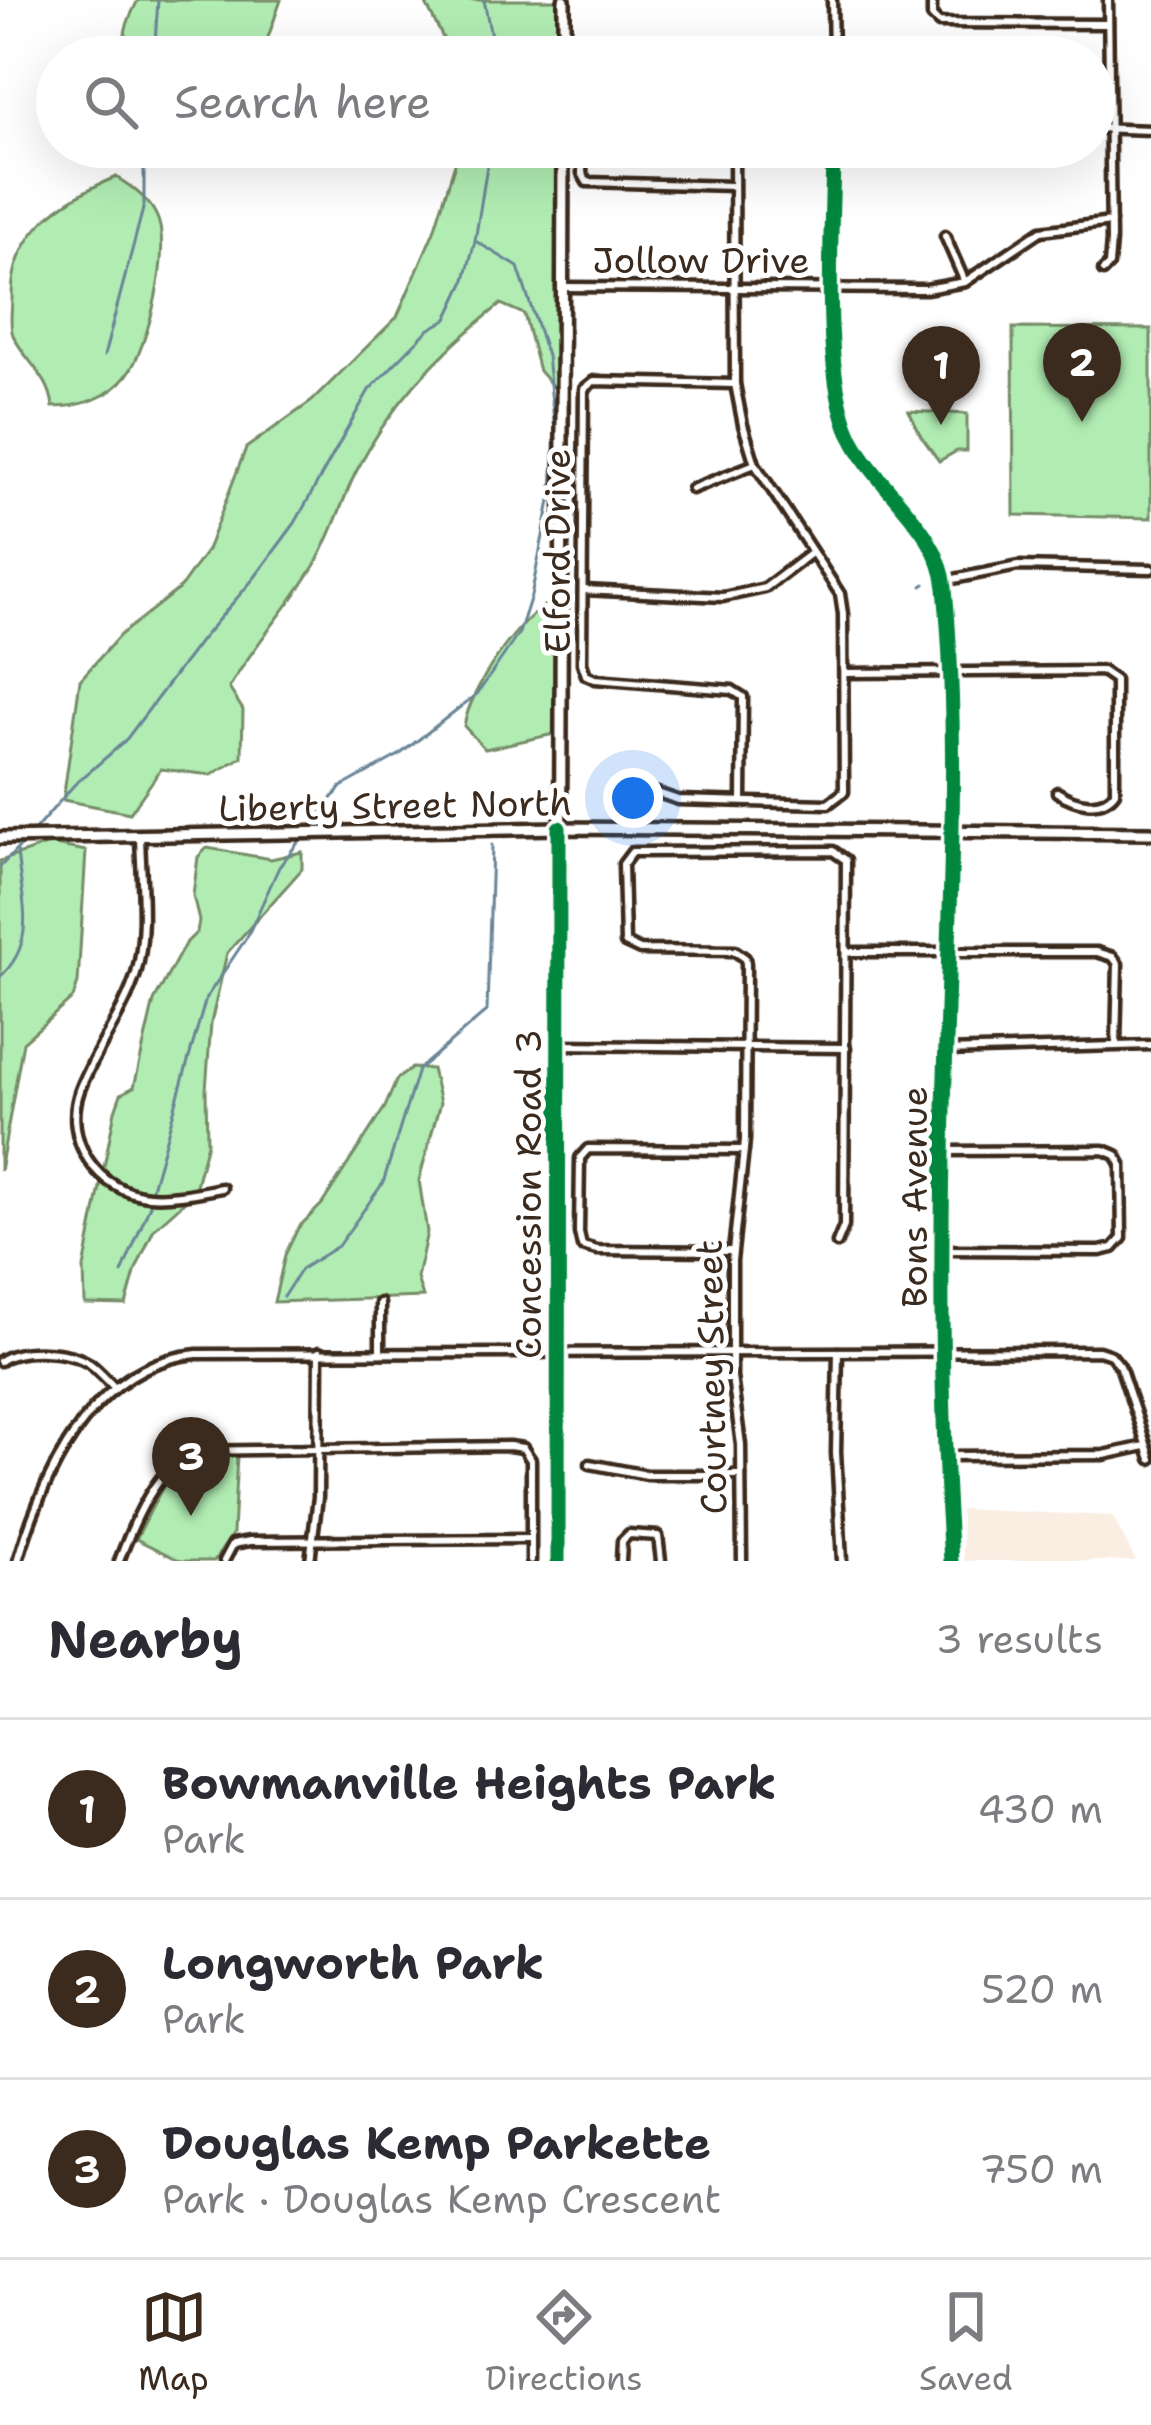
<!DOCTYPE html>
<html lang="en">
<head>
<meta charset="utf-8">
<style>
  body { margin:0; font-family:"Shantell Sans",sans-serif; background:#f2f2f3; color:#2b2b33 }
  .you { position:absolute; left:633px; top:798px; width:42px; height:42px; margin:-30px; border:9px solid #fff; border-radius:50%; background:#1a73e8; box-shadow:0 0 0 18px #1a73e833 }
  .badge { display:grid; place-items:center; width:78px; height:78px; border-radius:50%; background:#3b2a1e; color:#fff; font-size:39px; font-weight:700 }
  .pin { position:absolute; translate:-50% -99px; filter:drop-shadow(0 3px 6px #0008) }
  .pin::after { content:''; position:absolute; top:63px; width:42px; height:36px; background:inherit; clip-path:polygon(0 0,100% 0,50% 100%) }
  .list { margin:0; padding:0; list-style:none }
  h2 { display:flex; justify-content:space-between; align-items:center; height:156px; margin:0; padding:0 48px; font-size:51px }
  h2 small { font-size:39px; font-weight:400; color:#7c7c81 }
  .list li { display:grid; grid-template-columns:78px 1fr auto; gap:36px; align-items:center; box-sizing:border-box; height:180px; padding:0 48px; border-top:3px solid #e1e1e2 }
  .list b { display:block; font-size:45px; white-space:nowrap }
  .list p { margin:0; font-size:39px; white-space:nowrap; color:#7c7c81 }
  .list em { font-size:39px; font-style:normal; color:#7c7c81 }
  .icon { flex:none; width:66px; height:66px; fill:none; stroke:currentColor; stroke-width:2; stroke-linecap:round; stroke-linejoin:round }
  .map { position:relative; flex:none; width:1151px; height:1561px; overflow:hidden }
  .search { position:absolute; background:#fff; box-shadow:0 12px 48px #0002; left:36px; right:36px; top:36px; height:132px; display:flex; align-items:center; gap:30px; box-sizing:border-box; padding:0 42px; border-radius:66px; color:#7c7c81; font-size:45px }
  .sheet { height:696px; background:#fff }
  nav { display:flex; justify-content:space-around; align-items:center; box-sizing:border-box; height:168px; border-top:3px solid #e1e1e2; background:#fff; font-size:33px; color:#7c7c81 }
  nav a { display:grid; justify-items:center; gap:6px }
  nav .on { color:#3b2a1e }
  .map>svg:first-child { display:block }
</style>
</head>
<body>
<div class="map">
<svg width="1151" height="1561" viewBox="0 0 1151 1561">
  <rect width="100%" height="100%" fill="#fff"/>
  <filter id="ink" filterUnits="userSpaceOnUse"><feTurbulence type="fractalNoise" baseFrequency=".00833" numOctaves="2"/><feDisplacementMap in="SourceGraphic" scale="24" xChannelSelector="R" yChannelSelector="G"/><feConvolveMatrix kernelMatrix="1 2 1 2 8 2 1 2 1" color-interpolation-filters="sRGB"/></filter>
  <g filter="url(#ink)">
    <polygon fill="#faede2" points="960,1509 1112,1516 1136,1561 964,1561"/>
    <g fill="#b1edb3" stroke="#768c68" stroke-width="3">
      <path d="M 138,0 L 281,0 L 265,46 L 251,57 L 130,57 C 118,38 129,18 138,0 Z"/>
      <polygon points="424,0 562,0 563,57 464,57 443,38"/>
      <path d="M 460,147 L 564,147 L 566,382 L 556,390 L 539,371 L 524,314 L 501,304 C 442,350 389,405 356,472 C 341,502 332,537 314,566 C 288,609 254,644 229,688 L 243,710 L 242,757 L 211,775 L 161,769 L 130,813 L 63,800 L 80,680 L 120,635 L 180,588 L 207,550 L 246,448 L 312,401 L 397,317 L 434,231 Z"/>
      <path d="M 116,177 C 131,186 148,198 156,215 C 173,246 148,348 127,375 C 110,398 80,407 53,407 C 50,376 26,363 13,335 C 9,324 12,309 12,297 C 12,233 62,199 116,177 Z"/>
      <polygon points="1013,328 1151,329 1151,518 1014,515"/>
      <polygon points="909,411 967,414 967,451 957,451 939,461 921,436"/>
      <path d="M 553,600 L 559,733 L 485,749 L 464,726 C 471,687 518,619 553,600 Z"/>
      <polygon points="49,844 86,851 78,983 73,998 23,1042 0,1171 0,861"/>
      <polygon points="207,848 271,859 302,852 302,869 227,953 211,1023 206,1090 207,1143 194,1193 154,1229 136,1269 126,1305 85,1304 84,1268 115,1111 121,1094 134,1087 154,1001 185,944 197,932 199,921 193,895 198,857"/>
      <polygon points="412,1068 432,1069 440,1103 419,1180 427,1232 417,1278 423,1297 274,1302 285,1255 298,1228 322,1204 385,1107 397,1079"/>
      <path d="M 237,1455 L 233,1533 L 214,1561 L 181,1561 L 136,1539 C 168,1480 164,1459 237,1455 Z"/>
    </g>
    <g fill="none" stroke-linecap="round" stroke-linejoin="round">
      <g stroke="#6a8597" stroke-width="3">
        <polyline points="484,0 495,57"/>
        <polyline points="154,57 158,0"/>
        <polyline points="104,356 144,205 144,147"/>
        <polyline points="922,586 925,584"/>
        <polyline points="310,827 341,787 399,755 478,693 519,633 531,596 552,491 555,430 547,356 518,267 477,242"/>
        <polyline points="33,832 74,785 125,741 201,640 255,577 295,523 369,390 428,330 447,319 464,283 475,241 490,147"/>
        <polyline points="0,867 22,844"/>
        <path d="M 0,977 C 40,940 20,897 17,850"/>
        <polyline points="152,1188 206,998 247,937 279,867 300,840"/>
        <polyline points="122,1273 150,1205"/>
        <polyline points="283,1297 301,1269 338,1246 383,1183 418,1070 487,1011 492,845"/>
      </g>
      <defs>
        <g id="street">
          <polyline points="832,0 833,57"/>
          <polyline points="932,0 932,16 939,23 1108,24"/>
          <polyline points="1094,128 1151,130"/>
          <polyline points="583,147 582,173 587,182 733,186"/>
          <path d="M 833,147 C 833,226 821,356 847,427 C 869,486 939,523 945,588 C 959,739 950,892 946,1043 C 940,1215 939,1389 951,1561"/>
          <polyline points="945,236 965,282"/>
          <polyline points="1103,271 1109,265 1111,241 1108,0"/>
          <polyline points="561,287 926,289 965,282 1041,231 1111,222"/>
          <polyline points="735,384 594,381 584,389 582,663 586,675 595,679 732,690 743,697 742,800"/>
          <polyline points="692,489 755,464"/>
          <polyline points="944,581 1018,566 1151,569"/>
          <polyline points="584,590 723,597 765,588 810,554"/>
          <path d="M 844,673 L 1102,671 L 1115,680 L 1115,792 C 1101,811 1074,803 1057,792"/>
          <polyline points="643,788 678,800 828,804 844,792 843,614 840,594 755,464 743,425 735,384 734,147"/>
          <path d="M 140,836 C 141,880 148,932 136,974 C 123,1015 95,1050 80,1090 C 62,1139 97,1192 149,1196 C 173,1198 199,1192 222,1188"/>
          <polyline points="848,952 1097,952 1113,957 1118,964 1116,1045"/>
          <polyline points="559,1045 846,1048"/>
          <polyline points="945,1051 1151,1045"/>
          <polyline points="944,1250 1100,1251 1113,1248 1122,1238 1121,1164 1116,1155 1104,1150 944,1151"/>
          <polyline points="731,1251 597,1250 582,1246 579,1233 580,1158 588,1149 744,1150"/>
          <polyline points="380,1352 380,1303"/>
          <polyline points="838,1352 836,1452 842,1561"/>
          <path d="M 0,1361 C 20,1347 69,1350 90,1364 C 98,1370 106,1379 113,1386"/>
          <polyline points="946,1456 1104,1455 1145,1446"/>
          <polyline points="590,1464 647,1475 741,1475"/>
          <path d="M 18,1561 C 44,1472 94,1363 197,1354 L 1099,1351 L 1111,1355 L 1120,1366 L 1151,1459"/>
          <path d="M 119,1561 C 133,1524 157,1463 198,1451 L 509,1446 L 523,1448 L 531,1460 L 531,1561"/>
          <polyline points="224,1561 233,1544 250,1541 530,1539"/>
          <polyline points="310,1561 318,1497 319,1352"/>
          <polyline points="621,1561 622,1541 629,1534 658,1536 661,1561"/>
          <polyline points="742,1561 741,1445 732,1377 732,1261 745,1140 746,964 745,958 735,951 640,950 625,943 623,864 632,852 833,851 846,860 844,1226 837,1243"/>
        </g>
        <g id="secondary">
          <polyline points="564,57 564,0"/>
          <polyline points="0,838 559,828 1151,833"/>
          <polyline points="558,1561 563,147"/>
        </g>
      </defs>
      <use href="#street" stroke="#3b2a1e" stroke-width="15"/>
      <use href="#secondary" stroke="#3b2a1e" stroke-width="18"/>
      <use href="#street" stroke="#fff" stroke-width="6"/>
      <use href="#secondary" stroke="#fff" stroke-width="9"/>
      <defs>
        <g id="cycleway">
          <path d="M 833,147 C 833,226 821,356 847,427 C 869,486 939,523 945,588 C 959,739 950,892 946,1043 C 940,1215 939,1389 951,1561"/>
          <polyline points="558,1561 559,828"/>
        </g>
      </defs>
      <use href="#cycleway" stroke="#fff" stroke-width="22"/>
      <use href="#cycleway" stroke="#00873e" stroke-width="15"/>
    </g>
  </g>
  <g text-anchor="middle" stroke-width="10" stroke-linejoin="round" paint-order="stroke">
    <g font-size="36" fill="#3b2a1e" stroke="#fff">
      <text x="701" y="273">Jollow Drive</text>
      <text transform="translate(557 551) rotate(-90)" y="13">Elford Drive</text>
      <text transform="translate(395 805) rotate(-1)" y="13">Liberty Street North</text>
      <text transform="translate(528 1194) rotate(-90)" y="13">Concession Road 3</text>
      <text transform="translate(914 1197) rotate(-90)" y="13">Bons Avenue</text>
      <text transform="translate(711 1377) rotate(-91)" y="13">Courtney Street</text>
    </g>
  </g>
</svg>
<div class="you"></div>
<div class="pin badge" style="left:941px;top:425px">1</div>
<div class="pin badge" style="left:1082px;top:422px">2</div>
<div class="pin badge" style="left:191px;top:1516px">3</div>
<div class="search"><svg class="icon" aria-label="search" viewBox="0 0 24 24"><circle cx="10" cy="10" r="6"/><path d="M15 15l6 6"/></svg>Search here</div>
</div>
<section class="sheet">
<h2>Nearby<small>3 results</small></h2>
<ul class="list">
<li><span class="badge">1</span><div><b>Bowmanville Heights Park</b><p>Park</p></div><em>430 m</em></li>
<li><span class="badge">2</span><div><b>Longworth Park</b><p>Park</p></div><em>520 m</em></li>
<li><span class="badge">3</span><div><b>Douglas Kemp Parkette</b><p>Park · Douglas Kemp Crescent</p></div><em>750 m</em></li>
</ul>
</section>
<nav>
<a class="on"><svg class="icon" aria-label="map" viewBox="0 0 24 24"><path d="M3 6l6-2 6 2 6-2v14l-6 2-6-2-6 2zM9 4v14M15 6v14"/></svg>Map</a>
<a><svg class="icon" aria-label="directions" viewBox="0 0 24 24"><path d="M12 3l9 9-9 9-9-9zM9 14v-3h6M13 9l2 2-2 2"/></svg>Directions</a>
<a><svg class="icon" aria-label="saved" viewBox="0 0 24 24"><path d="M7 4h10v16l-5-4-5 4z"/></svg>Saved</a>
</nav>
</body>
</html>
